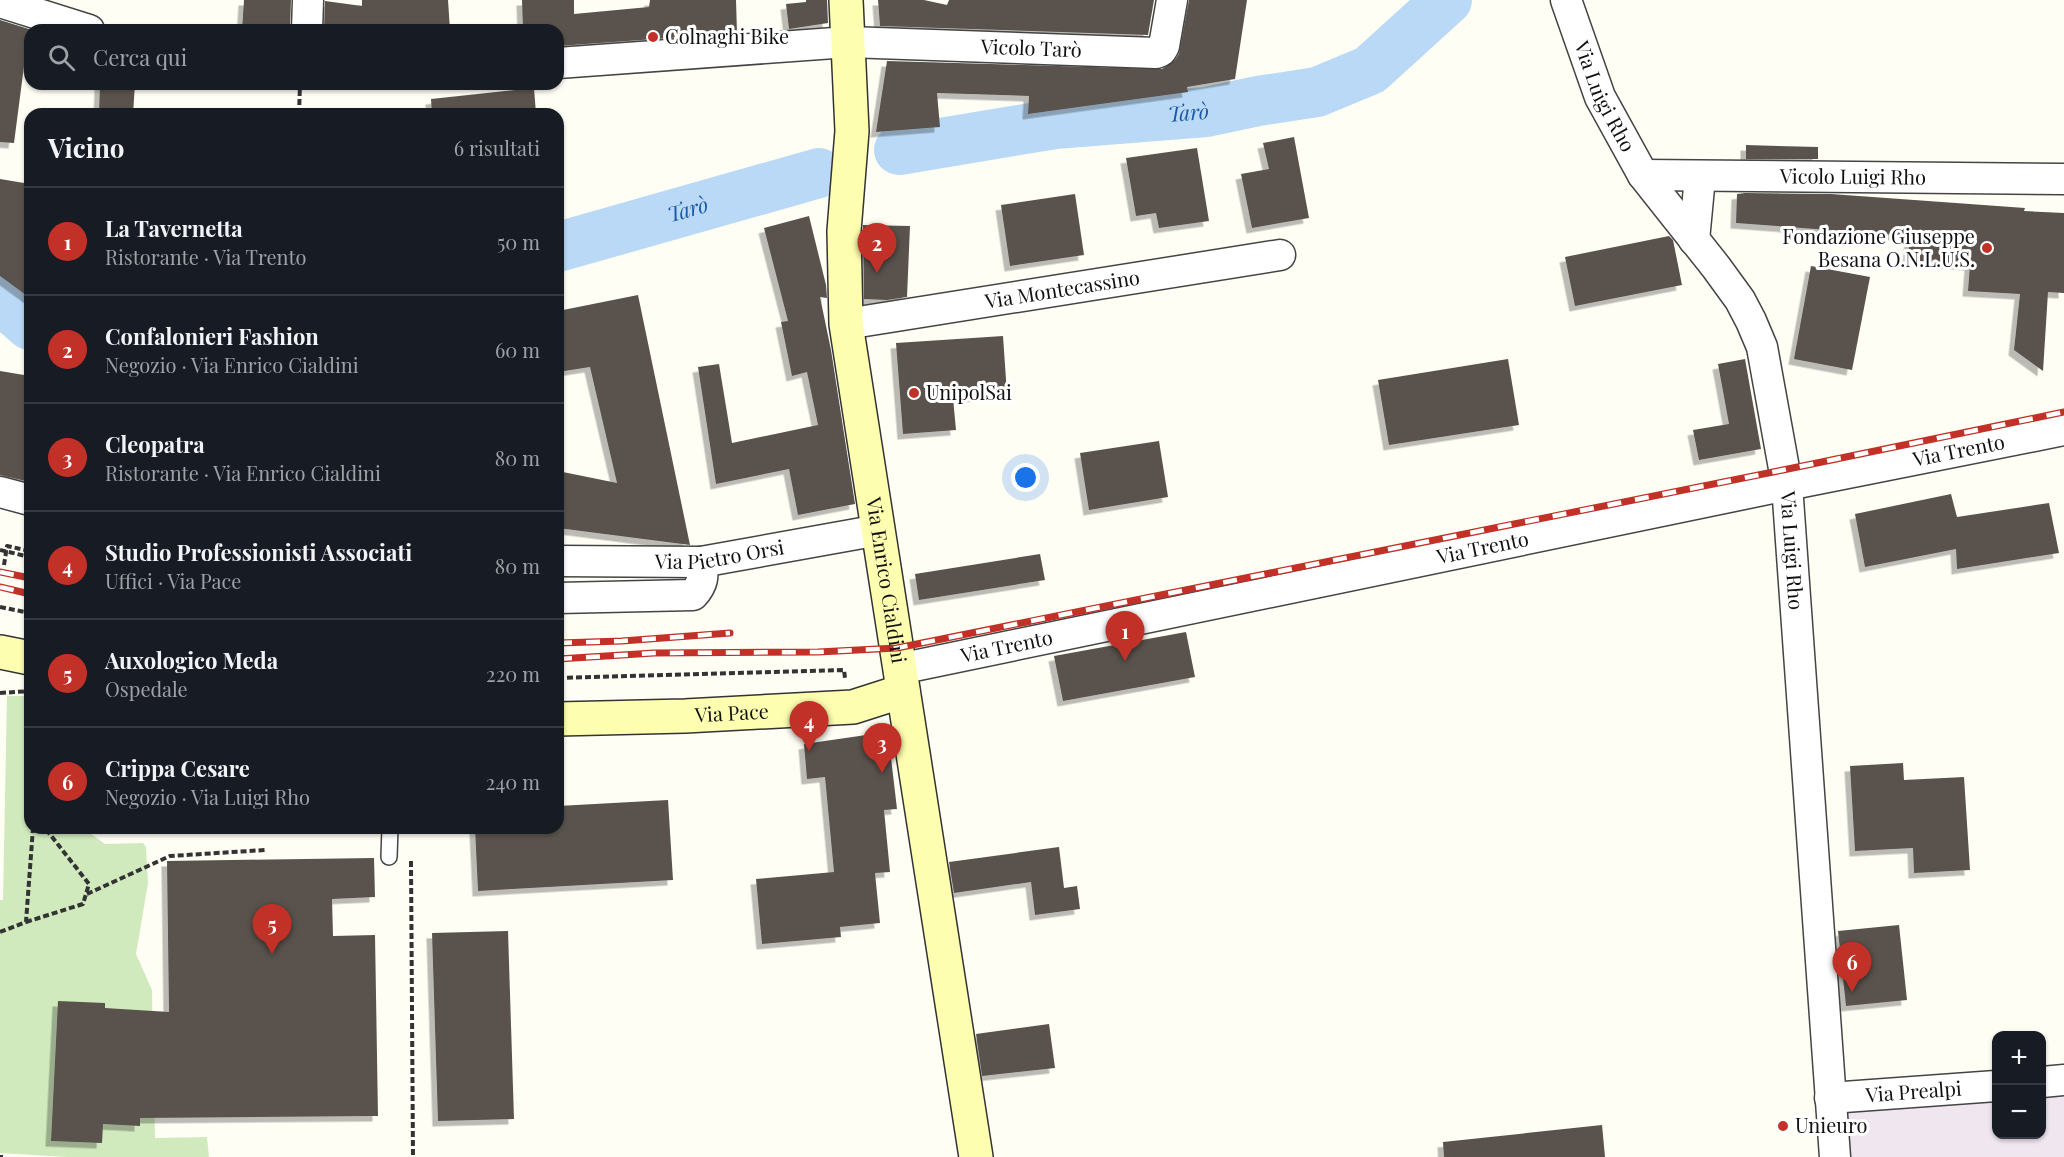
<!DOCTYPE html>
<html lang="it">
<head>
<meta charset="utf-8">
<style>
  body { margin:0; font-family:"Playfair Display",serif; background:#242831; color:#f1f3f6 }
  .controls { position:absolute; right:18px; bottom:18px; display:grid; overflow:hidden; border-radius:12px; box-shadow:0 2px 4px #0004 }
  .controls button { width:54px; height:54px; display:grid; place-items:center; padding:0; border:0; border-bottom:2px solid #363941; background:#171b24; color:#f1f3f6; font:30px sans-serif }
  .you { position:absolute; left:1026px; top:478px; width:21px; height:21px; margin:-15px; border:4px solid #fff; border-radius:50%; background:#1a73e8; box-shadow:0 0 0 9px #1a73e833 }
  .badge { display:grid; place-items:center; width:39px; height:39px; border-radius:50%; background:#c23128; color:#fff; font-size:20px; font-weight:700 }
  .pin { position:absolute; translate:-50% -50px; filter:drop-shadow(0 2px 3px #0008) }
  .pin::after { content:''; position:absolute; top:32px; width:21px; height:18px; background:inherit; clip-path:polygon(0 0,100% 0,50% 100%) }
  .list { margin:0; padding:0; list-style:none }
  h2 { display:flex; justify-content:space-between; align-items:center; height:78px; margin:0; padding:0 24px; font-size:26px }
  h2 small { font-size:20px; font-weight:400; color:#9ea1a6 }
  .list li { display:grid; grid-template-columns:39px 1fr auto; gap:18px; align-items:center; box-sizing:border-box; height:108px; padding:0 24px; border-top:2px solid #363941 }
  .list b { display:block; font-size:22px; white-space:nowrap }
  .list p { margin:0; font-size:20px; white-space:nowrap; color:#9ea1a6 }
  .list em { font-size:20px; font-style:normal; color:#9ea1a6 }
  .icon { flex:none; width:33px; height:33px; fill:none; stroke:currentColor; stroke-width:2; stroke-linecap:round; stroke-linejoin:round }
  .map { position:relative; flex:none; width:2064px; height:1157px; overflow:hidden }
  .search { position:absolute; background:#171b24; box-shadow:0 2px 4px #0004; left:24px; top:24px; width:540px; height:66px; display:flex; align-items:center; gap:15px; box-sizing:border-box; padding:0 21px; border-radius:18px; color:#9ea1a6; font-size:22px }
  .panel { position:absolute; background:#171b24; box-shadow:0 2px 4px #0004; left:24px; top:108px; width:540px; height:726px; border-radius:18px }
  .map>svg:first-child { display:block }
</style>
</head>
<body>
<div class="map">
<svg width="2064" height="1157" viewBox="0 0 2064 1157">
  <defs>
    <filter id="shadow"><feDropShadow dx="-5.5" dy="5.5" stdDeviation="0" flood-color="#0004"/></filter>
  </defs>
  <rect width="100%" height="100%" fill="#fffef5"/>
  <polygon fill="#efe6ef" points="2064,1084 2064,1157 1839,1157 1834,1102 1996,1090 1996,1134 2042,1134 2042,1086"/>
  <polygon fill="#d0eabd" points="7,696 30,696 30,828 83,828 105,844 143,843 146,847 148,883 136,954 152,990 155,1138 207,1137 209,1157 67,1157 0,1153 0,900 3,900"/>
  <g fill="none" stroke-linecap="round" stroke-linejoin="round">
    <g stroke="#b9d9f6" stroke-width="50">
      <path id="s1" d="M 899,150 L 1055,124 L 1206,112 L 1258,101 L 1317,92 L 1370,70 L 1447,0"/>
      <path id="s2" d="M 558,247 L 819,173"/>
      <polyline points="0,299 30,325"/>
    </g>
  </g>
  <g fill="#5a534d" filter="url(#shadow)">
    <polygon points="244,0 291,0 290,30 242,30"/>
    <polygon points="362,0 448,0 450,30 324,30 325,1 362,6"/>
    <polygon points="522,0 574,0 574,14 649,7 650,0 736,0 737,33 558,46 558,30 523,30"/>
    <polygon points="806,0 827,0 828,23 789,29 786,4 806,2"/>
    <polygon points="878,0 924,0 947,5 949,0 1154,0 1148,35 880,26"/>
    <polygon points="1189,0 1247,0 1235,79 1187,87 1188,92 1028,114 1029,96 937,93 940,127 876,132 887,61 1162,69 1175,60 1179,54"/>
    <polygon points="0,20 32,30 30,30 30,68 24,66 14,143 0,142"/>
    <polygon points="100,84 135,84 133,114 99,114"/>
    <polygon points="534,88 536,114 432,114 431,99"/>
    <polygon points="1294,137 1309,218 1252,228 1241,174 1269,169 1263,143"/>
    <polygon points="1746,145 1818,147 1818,159 1746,159"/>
    <polygon points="1197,148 1209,221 1159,228 1156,213 1136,216 1126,158"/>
    <polygon points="0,179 30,184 30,298 0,276"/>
    <polygon points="1745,193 1831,194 2025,208 2024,211 2064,213 2064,293 2048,292 2043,371 2014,350 2020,294 1968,291 1970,265 1908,260 1910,236 1736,223 1737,194"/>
    <polygon points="1075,194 1084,255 1010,266 1001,205"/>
    <polygon points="809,216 826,285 827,298 820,297 831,350 855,504 798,515 789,469 716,484 698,367 719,364 732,443 818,425 807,372 792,376 781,322 788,321 764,228"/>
    <polygon points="863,225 910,226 907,297 887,300 864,299"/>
    <polygon points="1669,236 1673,240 1682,285 1575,306 1565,257"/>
    <polygon points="1811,266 1870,277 1852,370 1794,359"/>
    <polygon points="638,295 690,545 558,528 558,471 617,483 590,367 558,372 558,311"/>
    <polygon points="1003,336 1007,394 953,398 956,430 903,434 896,343"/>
    <polygon points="1508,359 1519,425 1389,445 1378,380"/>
    <polygon points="1745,359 1761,449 1699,460 1693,430 1729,424 1718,364"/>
    <polygon points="0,371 30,376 30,482 0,475"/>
    <polygon points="1159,441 1168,497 1089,510 1080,453"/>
    <polygon points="1951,494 1957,517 2049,503 2059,553 1957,569 1956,549 1865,567 1855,514"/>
    <polygon points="1040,554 1045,580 919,600 915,574"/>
    <polygon points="1186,632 1195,677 1063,701 1054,656"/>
    <polygon points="873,734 890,749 897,809 884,810 890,872 875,873 880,923 840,927 841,937 762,944 756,879 834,872 825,777 807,779 804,744"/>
    <polygon points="1903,763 1904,780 1964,777 1970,870 1914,873 1913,848 1855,851 1850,766"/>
    <polygon points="668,800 673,880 478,891 475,828 558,828 558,806"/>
    <polygon points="1059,847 1064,888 1077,886 1080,909 1035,915 1031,882 954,893 949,862"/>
    <polygon points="374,858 375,897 332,899 333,936 375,935 378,1116 140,1118 140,1126 103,1124 102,1143 51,1141 58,1001 105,1003 105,1008 169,1012 167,861"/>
    <polygon points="1899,925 1907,1000 1846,1006 1838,931"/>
    <polygon points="508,931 514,1119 438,1121 432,933"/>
    <polygon points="1049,1024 1055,1068 982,1076 976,1034"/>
    <polygon points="1602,1125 1605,1157 1444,1157 1443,1142"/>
  </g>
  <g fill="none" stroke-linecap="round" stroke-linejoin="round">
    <defs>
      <polyline id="lane" points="389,857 390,828"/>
      <g id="street">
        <path id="s3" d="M 1566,0 L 1600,97 L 1643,175 L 1716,267 L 1740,300 L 1751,321 L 1762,347 L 1787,485 L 1835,1157"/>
        <polyline points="0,2 89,30"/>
        <polyline points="307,30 308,0"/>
        <path id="s4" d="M 558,63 L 848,42 L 1156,53 L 1161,51 L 1164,46 L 1172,0"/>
        <path id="s5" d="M 1643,175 L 2064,179"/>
        <polyline points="1694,240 1700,177"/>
        <path id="s6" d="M 846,324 L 1280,255"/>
        <polyline points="0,492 30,500"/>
        <path id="s7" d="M 558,561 L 701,562 L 879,530"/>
        <path d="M 558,598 L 693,595 C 703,584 704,576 701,562"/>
        <path id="s8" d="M 899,669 L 1787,485 L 2064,430"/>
        <polyline points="2042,1082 2064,1080"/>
        <path id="s9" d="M 1830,1098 L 1996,1086"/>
      </g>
      <g id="secondary">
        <path id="s10" d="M 846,0 L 852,131 L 844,231 L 846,324 L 976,1157"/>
        <polyline points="0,652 30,658"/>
        <path id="s11" d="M 558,719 L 685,716 L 853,707 L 903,691"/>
      </g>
    </defs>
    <use href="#lane" stroke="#444" stroke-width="18"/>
    <use href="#street" stroke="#444" stroke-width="33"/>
    <use href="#secondary" stroke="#333" stroke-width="36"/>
    <g stroke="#333" stroke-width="4" stroke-dasharray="6 3" stroke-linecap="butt">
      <polyline points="299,114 300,84"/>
      <polyline points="0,550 30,557"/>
      <polyline points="4,565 7,546 30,551"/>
      <polyline points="0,607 30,613"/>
      <polyline points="558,678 844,670 845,678"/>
      <polyline points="0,693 30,691"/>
      <polyline points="411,861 413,1157"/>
      <polyline points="87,894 170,856 265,850"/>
      <polyline points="26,922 83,904 89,884 45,828"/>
      <polyline points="0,932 26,922 33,828"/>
      <polyline points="0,1157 3,1157"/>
    </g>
    <use href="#lane" stroke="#fff" stroke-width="15"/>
    <use href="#street" stroke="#fff" stroke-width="30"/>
    <use href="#secondary" stroke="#fefeb0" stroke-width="33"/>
    <defs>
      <g id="rail">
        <polyline points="0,572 30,578"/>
        <polyline points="0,587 30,594"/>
        <polyline points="558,643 622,641 730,633"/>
        <polyline points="558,659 654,653 818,652 897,648 1783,470 2064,412"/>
      </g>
    </defs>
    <use href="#rail" stroke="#c23128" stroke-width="7"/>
    <use href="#rail" stroke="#fff" stroke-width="4.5" stroke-dasharray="14" stroke-linecap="butt"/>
  </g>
  <g fill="#c23128" stroke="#fff" stroke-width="2">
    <circle cx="653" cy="37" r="6"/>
    <circle cx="1987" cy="248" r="6"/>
    <circle cx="914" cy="393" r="6"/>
    <circle cx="1783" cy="1126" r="6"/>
  </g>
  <g text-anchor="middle" stroke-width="6" stroke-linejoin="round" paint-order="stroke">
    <g font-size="20" fill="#111" stroke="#fff" text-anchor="start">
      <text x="665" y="44">Colnaghi Bike</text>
      <text x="1975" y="244" text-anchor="end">Fondazione Giuseppe<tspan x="1975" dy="23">Besana O.N.L.U.S.</tspan></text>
      <text x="926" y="400">UnipolSai</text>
      <text x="1795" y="1133">Unieuro</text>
    </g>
    <g font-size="20" fill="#111" stroke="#fff">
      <text dy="7" stroke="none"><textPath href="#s4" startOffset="474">Vicolo Tarò</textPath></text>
      <text dy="7" stroke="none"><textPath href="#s3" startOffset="104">Via Luigi Rho</textPath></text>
      <text dy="7" stroke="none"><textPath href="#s5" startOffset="210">Vicolo Luigi Rho</textPath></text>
      <text dy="7" stroke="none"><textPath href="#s6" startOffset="219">Via Montecassino</textPath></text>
      <text dy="7" stroke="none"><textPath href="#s8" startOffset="1082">Via Trento</textPath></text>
      <text dy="7" stroke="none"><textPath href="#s8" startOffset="596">Via Trento</textPath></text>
      <text dy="7" stroke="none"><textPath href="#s3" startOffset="608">Via Luigi Rho</textPath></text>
      <text dy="7" stroke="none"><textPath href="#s7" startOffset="162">Via Pietro Orsi</textPath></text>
      <text dy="7" stroke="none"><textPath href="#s10" startOffset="584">Via Enrico Cialdini</textPath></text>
      <text dy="7" stroke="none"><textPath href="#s8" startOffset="110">Via Trento</textPath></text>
      <text dy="7" stroke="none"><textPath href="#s11" startOffset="174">Via Pace</textPath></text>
      <text dy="7" stroke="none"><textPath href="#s9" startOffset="84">Via Prealpi</textPath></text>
    </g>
    <g font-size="21" font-style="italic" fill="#1958a4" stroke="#fff">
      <text dy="7" stroke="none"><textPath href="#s1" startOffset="292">Tarò</textPath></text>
      <text dy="7" stroke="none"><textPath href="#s2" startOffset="135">Tarò</textPath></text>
    </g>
  </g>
</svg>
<div class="controls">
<button>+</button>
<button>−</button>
</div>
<div class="you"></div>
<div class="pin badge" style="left:1125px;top:661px">1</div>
<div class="pin badge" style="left:877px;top:273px">2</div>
<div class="pin badge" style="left:882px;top:773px">3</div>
<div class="pin badge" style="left:809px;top:751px">4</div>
<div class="pin badge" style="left:272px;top:954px">5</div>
<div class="pin badge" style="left:1852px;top:992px">6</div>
<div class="search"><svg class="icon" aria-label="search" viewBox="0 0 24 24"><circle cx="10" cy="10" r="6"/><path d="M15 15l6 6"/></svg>Cerca qui</div>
<section class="panel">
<h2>Vicino<small>6 risultati</small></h2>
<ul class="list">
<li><span class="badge">1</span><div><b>La Tavernetta</b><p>Ristorante · Via Trento</p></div><em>50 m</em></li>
<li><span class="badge">2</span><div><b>Confalonieri Fashion</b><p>Negozio · Via Enrico Cialdini</p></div><em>60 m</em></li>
<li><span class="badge">3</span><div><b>Cleopatra</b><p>Ristorante · Via Enrico Cialdini</p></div><em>80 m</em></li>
<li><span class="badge">4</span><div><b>Studio Professionisti Associati</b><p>Uffici · Via Pace</p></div><em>80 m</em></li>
<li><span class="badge">5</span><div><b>Auxologico Meda</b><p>Ospedale</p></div><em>220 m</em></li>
<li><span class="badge">6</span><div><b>Crippa Cesare</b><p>Negozio · Via Luigi Rho</p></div><em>240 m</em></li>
</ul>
</section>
</div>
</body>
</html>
